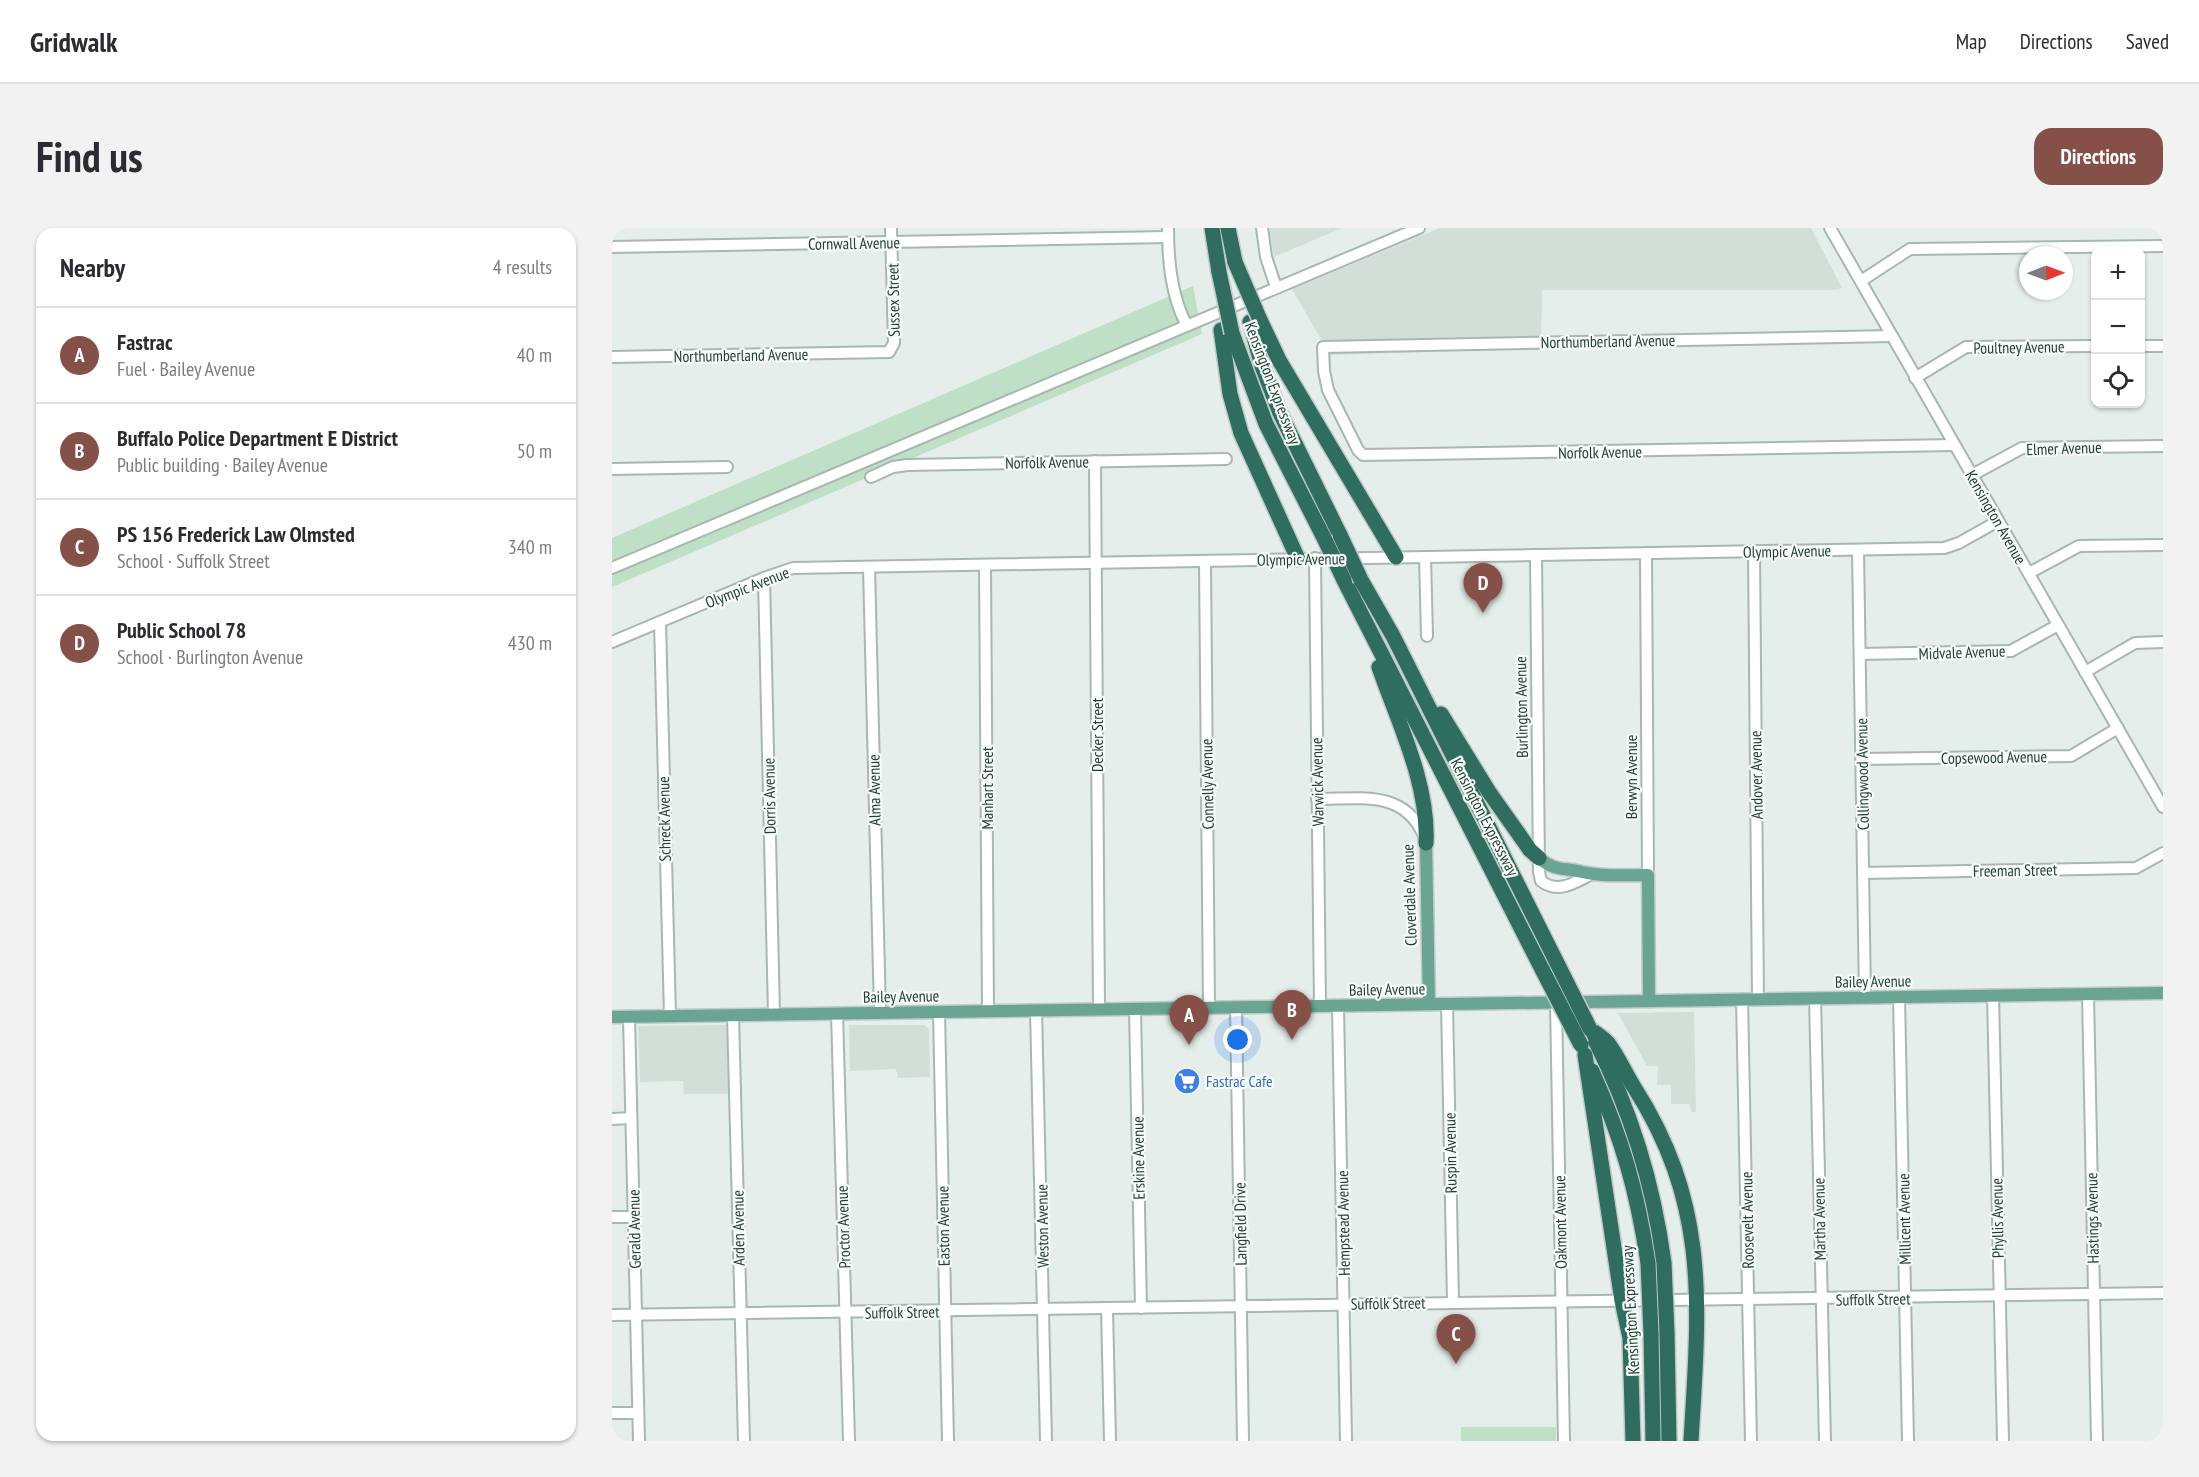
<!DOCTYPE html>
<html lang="en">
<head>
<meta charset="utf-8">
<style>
  body { margin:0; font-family:"PT Sans Narrow",sans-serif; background:#f2f2f3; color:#2b2b33 }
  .controls { position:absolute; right:18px; top:18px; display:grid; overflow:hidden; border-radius:12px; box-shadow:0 2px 4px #0004 }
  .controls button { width:54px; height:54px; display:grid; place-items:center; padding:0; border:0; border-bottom:2px solid #e1e1e2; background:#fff; color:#2b2b33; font:30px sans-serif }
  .compass { position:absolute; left:1407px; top:18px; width:54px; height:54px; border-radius:50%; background:#fff; box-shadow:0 2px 4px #0004; rotate:89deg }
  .you { position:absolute; left:626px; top:812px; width:21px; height:21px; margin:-15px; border:4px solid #fff; border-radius:50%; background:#1a73e8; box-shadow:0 0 0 9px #1a73e833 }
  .badge { display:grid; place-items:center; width:39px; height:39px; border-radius:50%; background:#855047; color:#fff; font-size:20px; font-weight:700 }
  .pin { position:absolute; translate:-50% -50px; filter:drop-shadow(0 2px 3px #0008) }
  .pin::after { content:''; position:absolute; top:32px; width:21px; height:18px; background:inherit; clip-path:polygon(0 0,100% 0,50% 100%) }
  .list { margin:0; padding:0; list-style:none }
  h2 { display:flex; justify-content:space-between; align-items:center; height:78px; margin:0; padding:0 24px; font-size:26px }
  h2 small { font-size:20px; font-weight:400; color:#7c7c81 }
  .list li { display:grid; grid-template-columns:39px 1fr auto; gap:18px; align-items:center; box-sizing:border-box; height:96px; padding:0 24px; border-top:2px solid #e1e1e2 }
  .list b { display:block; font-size:22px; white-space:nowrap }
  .list p { margin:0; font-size:20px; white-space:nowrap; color:#7c7c81 }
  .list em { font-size:20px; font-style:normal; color:#7c7c81 }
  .icon { flex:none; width:33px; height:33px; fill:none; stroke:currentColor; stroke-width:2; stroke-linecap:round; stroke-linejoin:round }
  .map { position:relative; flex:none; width:1551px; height:1213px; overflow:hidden; border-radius:18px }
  header { display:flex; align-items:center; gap:36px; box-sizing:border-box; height:84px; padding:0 30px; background:#fff; border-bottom:2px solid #e1e1e2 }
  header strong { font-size:28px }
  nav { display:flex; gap:33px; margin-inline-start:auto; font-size:21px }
  .intro { display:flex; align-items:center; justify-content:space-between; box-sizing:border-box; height:144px; padding:0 36px }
  h1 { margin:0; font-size:42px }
  .button { padding:15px 27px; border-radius:18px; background:#855047; color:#fff; font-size:21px; font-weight:700 }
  main { display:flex; gap:36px; padding:0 36px }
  aside { flex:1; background:#fff; border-radius:18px; box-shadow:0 2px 4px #0004 }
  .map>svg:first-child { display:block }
</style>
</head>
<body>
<header>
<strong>Gridwalk</strong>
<nav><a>Map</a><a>Directions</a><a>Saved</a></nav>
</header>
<div class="intro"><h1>Find us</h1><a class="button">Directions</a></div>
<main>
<aside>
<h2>Nearby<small>4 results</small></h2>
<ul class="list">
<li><span class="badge">A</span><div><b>Fastrac</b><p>Fuel · Bailey Avenue</p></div><em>40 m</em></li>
<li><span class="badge">B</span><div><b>Buffalo Police Department E District</b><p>Public building · Bailey Avenue</p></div><em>50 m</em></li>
<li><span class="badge">C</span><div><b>PS 156 Frederick Law Olmsted</b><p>School · Suffolk Street</p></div><em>340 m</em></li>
<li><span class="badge">D</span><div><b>Public School 78</b><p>School · Burlington Avenue</p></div><em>430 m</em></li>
</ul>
</aside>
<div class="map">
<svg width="1551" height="1213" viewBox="0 0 1551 1213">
  <rect width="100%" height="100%" fill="#e5eeea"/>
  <g fill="#d3ded9">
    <polygon points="657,0 730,0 662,29"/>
    <polygon points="828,0 1199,0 1230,60 1222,62 930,62 929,120 718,127 680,61"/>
    <polygon points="1082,784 1084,884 1079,884 1078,876 1059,876 1059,857 1045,857 1046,838 1035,838 1006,785"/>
    <polygon points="115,797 116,866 72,866 71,853 28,854 26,798"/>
    <polygon points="237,797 312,797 317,801 318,849 286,850 284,841 238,843"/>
  </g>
  <g fill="#bfdfc6">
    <polygon points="581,58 590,106 0,359 0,310"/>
    <rect x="849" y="1199" width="95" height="14"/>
  </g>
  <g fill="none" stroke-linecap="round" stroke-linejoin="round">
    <defs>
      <g id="minor">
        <path d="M 556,0 C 556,33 559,67 574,96"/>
        <polyline points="650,0 654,29 664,59"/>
        <polyline points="1218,0 1551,579"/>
        <polyline points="0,19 556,9"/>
        <polyline points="1249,53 1298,21 1551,18"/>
        <polyline points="1280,108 711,119 712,143 716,162 746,222 751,227 1342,217"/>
        <polyline points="1528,118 1551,118"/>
        <polyline points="0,129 277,124 282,115 279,0"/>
        <polyline points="1303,150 1354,119 1484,118"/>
        <polyline points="483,233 487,781"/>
        <polyline points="0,241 115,239"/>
        <polyline points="1360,247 1410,220 1551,218"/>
        <polyline points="259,249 281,239 295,237 614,231"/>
        <polyline points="1246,322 1253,769"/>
        <polyline points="1142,323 1146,771"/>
        <polyline points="1034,325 1036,647"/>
        <path d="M 924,327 L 927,644 L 929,653 C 946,666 962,655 978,647"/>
        <polyline points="813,329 815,408"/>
        <polyline points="703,330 708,778"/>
        <polyline points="593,333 597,780"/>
        <polyline points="373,337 376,783"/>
        <polyline points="257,339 268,785"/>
        <polyline points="0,340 807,0"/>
        <polyline points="1417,345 1467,318 1551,317"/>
        <polyline points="152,350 162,786"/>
        <polyline points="48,394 58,788"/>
        <polyline points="0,414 152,350 181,340 1332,320 1347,315 1386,293"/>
        <polyline points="1248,426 1399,423 1446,397"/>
        <polyline points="1473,444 1523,415 1551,414"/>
        <polyline points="1250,531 1459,528 1506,500"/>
        <path d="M 705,571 C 747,571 792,561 812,608"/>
        <polyline points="1251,645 1524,640 1551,625"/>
        <polyline points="1476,766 1485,1213"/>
        <polyline points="1381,767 1391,1213"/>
        <polyline points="1287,769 1296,1213"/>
        <polyline points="1203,770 1213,1213"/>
        <polyline points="1130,771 1139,1213"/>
        <polyline points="944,775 952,1213"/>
        <polyline points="835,776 841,1074"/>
        <polyline points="726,778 734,1213"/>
        <polyline points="624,779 631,1213"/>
        <polyline points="523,781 529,1080"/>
        <polyline points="424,782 434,1213"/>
        <polyline points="327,784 336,1213"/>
        <polyline points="225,785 237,1213"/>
        <polyline points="121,787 132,1213"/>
        <polyline points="17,789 27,1213"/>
        <polyline points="0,891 19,890"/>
        <polyline points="0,989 22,989"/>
        <polyline points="495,1081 498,1213"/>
        <polyline points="0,1087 1551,1065"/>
        <polyline points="0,1185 26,1185"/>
      </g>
      <g id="major">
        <polyline points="814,615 817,776"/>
        <path d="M 927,630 C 944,644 951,639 970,644 C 991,649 1014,647 1036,647 L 1037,773"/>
        <polyline points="0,789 1551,765"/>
      </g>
      <g id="highway">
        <polyline points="600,0 607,44"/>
        <polyline points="616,0 623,34"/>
        <polyline points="648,92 667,132 784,329"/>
        <polyline points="638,94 650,138 668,185 728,307"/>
        <polyline points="609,102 618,166 629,205 686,331"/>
        <polyline points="620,105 654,196 712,310"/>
        <polyline points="732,352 931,743"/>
        <polyline points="749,352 781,408 946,737"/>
        <path d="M 767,439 C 786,494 817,556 814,615"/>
        <polyline points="829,486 877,564 918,622 927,630"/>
        <path d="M 978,801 C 984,805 991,810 996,815 C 1006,828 1013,845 1022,859 C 1098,978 1087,1078 1079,1213"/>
        <path d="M 982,810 C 1019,883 1041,954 1052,1035"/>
        <polyline points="973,827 1010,1073 1018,1110 1021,1213"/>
        <path d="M 980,843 C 1010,910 1025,962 1036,1035"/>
        <polyline points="1039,1105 1041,1213"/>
        <polyline points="1055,1105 1057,1213"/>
      </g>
    </defs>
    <use href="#minor" stroke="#a7b7b1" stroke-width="14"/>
    <use href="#major" stroke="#c2cac7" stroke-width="15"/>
    <use href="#highway" stroke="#c2cac7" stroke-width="18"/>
    <use href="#minor" stroke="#fff" stroke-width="10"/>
    <use href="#major" stroke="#6aa493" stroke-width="12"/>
    <use href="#highway" stroke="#2f6e5e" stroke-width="15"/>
    <defs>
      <g id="highway-bridge">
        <polyline points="623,34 648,92"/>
        <polyline points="607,44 620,105"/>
        <polyline points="728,307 749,352"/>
        <polyline points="712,310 732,352"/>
        <polyline points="946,737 978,801"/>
        <polyline points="931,743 969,817"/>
        <polyline points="1036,1035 1039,1105"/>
        <polyline points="1052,1035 1055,1105"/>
      </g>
    </defs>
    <use href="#highway-bridge" stroke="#c2cac7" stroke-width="18" stroke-linecap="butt"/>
    <use href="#highway-bridge" stroke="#2f6e5e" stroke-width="15"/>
  </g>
  <defs>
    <symbol id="supermarket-disc" viewBox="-11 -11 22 22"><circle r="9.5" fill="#3f7fe0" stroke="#f6fbf8"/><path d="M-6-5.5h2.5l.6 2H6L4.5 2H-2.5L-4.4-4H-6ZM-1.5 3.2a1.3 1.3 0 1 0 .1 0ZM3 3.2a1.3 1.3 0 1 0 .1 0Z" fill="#fff"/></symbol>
  </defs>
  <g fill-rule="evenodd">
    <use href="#supermarket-disc" x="560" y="838" width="30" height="30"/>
  </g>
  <g text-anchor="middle" stroke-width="4.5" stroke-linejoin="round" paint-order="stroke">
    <g font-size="16" fill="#244138" stroke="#f6fbf8">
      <text transform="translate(242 15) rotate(-1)" y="6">Cornwall Avenue</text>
      <text transform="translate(281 72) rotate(-91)" y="6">Sussex Street</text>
      <text transform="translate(996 113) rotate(-1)" y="6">Northumberland Avenue</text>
      <text transform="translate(1407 119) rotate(-1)" y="6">Poultney Avenue</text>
      <text transform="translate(129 127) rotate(-1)" y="6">Northumberland Avenue</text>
      <text transform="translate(661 155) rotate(69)" y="6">Kensington Expressway</text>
      <text transform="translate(1452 220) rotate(-2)" y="6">Elmer Avenue</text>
      <text transform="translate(988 224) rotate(-1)" y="6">Norfolk Avenue</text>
      <text transform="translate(435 234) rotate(-1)" y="6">Norfolk Avenue</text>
      <text transform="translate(1384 289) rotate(60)" y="6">Kensington Avenue</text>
      <text transform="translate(1175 323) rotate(-1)" y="6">Olympic Avenue</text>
      <text transform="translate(689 331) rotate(-1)" y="6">Olympic Avenue</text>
      <text transform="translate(135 359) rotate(-21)" y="6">Olympic Avenue</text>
      <text transform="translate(1350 424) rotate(-2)" y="6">Midvale Avenue</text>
      <text transform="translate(909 479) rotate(-91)" y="6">Burlington Avenue</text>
      <text transform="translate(485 507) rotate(-90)" y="6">Decker Street</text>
      <text transform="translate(1382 529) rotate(-1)" y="6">Copsewood Avenue</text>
      <text transform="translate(1250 546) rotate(-91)" y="6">Collingwood Avenue</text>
      <text transform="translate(1144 547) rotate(-91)" y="6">Andover Avenue</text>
      <text transform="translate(1019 549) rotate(-90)" y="6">Berwyn Avenue</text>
      <text transform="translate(705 554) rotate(-91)" y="6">Warwick Avenue</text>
      <text transform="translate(595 556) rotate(-91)" y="6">Connelly Avenue</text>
      <text transform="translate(375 560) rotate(-90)" y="6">Manhart Street</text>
      <text transform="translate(262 562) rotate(-91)" y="6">Alma Avenue</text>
      <text transform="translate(157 568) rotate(-91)" y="6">Dorris Avenue</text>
      <text transform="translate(873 589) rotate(63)" y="6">Kensington Expressway</text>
      <text transform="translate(52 591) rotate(-91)" y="6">Schreck Avenue</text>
      <text transform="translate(1403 642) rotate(-1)" y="6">Freeman Street</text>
      <text transform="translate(797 667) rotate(-92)" y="6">Cloverdale Avenue</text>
      <text transform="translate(1261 753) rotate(-1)" y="6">Bailey Avenue</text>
      <text transform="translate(775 761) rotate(-1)" y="6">Bailey Avenue</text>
      <text transform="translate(289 768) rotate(-1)" y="6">Bailey Avenue</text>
      <text transform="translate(838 925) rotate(-91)" y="6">Ruspin Avenue</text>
      <text transform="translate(526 930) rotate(-91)" y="6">Erskine Avenue</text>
      <text transform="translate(1385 990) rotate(-91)" y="6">Phyllis Avenue</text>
      <text transform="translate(1480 990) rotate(-91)" y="6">Hastings Avenue</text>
      <text transform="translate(1207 991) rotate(-91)" y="6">Martha Avenue</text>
      <text transform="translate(1292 991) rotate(-91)" y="6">Millicent Avenue</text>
      <text transform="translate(1135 992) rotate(-91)" y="6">Roosevelt Avenue</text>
      <text transform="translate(948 994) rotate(-91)" y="6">Oakmont Avenue</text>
      <text transform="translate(731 995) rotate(-91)" y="6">Hempstead Avenue</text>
      <text transform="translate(628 996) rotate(-91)" y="6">Langfield Drive</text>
      <text transform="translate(331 998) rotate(-91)" y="6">Easton Avenue</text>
      <text transform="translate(430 998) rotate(-91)" y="6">Weston Avenue</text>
      <text transform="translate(231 999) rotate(-92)" y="6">Proctor Avenue</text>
      <text transform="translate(126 1000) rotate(-91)" y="6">Arden Avenue</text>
      <text transform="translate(22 1001) rotate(-91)" y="6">Gerald Avenue</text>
      <text transform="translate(1261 1071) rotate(-1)" y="6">Suffolk Street</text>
      <text transform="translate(776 1075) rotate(-1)" y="6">Suffolk Street</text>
      <text transform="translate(1018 1082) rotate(-93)" y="6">Kensington Expressway</text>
      <text transform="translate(290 1084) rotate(-1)" y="6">Suffolk Street</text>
    </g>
    <g font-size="16" fill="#366cbe" stroke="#f6fbf8" text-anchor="start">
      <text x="594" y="859">Fastrac Cafe</text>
    </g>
  </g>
</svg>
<div class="controls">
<button>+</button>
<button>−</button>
<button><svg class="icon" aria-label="locate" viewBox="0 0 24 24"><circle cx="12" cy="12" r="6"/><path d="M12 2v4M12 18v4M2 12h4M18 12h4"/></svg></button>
</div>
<svg class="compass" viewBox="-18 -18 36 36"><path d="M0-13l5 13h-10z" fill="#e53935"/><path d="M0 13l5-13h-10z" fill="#7c7c81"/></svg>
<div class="you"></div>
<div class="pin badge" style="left:577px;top:817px">A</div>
<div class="pin badge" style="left:680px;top:812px">B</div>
<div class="pin badge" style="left:844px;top:1136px">C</div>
<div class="pin badge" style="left:871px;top:385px">D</div>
</div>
</main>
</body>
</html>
